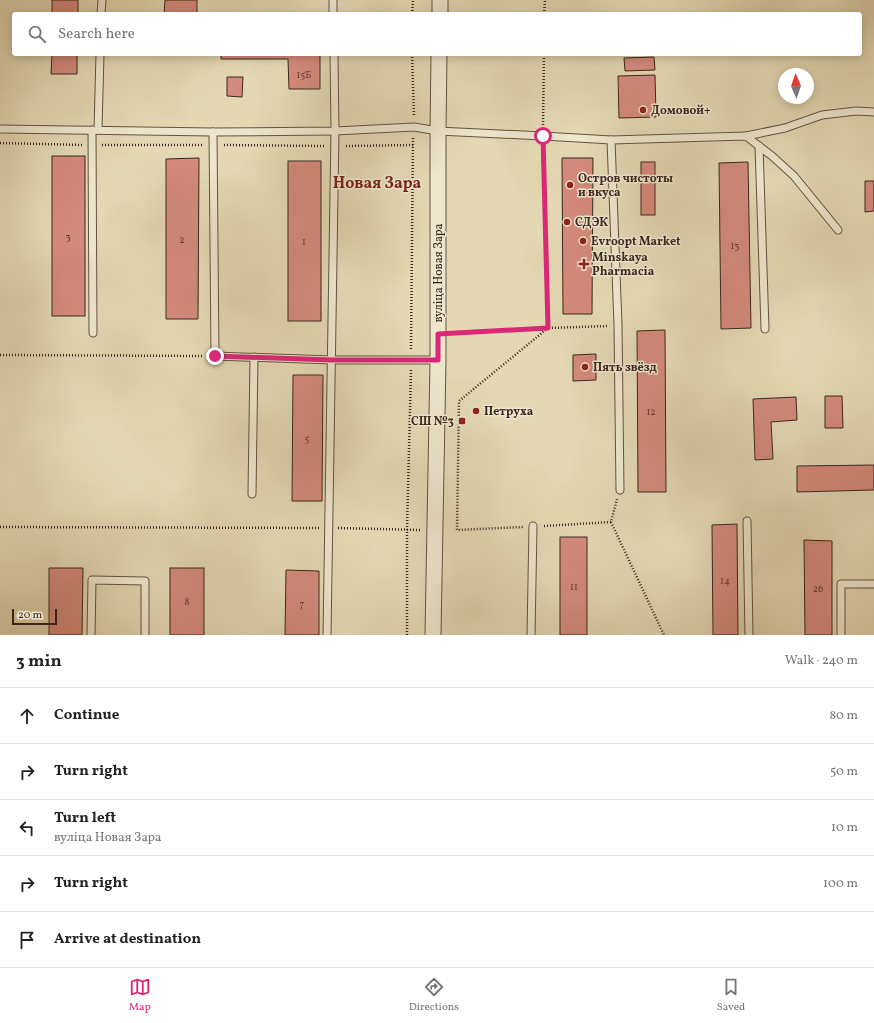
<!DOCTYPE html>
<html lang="en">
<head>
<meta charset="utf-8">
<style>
  body { margin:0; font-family:Vollkorn,serif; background:#f2f2f2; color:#222 }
  .compass { position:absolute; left:778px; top:68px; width:36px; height:36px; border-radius:50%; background:#fff; box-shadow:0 2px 10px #0003; rotate:358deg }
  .scale { position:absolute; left:12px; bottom:10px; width:45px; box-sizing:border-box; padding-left:4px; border:2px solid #3a261e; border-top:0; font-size:11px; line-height:14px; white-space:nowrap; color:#3a261e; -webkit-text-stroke:3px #ede6ce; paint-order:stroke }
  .stop { position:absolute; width:12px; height:12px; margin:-9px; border:3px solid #db2777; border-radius:50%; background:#fff }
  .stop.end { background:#db2777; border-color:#fff; box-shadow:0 1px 4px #0008 }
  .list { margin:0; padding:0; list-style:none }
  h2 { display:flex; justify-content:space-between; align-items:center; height:52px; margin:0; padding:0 16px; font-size:17px }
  h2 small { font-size:13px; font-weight:400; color:#767676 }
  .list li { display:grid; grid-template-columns:26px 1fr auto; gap:12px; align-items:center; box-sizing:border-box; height:56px; padding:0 16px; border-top:1px solid #e0e0e0 }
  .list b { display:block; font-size:15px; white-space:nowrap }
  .list p { margin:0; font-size:13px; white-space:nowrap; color:#767676 }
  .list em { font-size:13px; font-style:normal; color:#767676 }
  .icon { flex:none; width:22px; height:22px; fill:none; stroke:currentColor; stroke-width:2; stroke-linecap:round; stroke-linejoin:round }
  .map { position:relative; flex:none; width:874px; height:635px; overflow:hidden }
  .search { position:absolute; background:#fff; box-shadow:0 2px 10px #0003; left:12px; right:12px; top:12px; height:44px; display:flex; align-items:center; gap:10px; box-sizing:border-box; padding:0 14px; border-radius:4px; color:#767676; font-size:15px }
  .sheet { height:332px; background:#fff }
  nav { display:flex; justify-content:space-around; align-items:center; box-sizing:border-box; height:56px; border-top:1px solid #e0e0e0; background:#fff; font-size:11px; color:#767676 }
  nav a { display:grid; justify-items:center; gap:2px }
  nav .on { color:#db2777 }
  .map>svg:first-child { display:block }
</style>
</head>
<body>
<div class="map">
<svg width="874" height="635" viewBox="0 0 874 635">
  <rect width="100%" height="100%" fill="#e3d8b3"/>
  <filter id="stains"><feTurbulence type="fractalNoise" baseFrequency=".005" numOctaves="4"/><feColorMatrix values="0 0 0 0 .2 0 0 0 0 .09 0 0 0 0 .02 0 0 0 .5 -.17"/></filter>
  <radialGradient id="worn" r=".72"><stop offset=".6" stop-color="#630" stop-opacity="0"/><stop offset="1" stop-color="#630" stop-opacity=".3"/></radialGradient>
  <g fill="#d48a7c" stroke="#3a261e">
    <rect x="52" y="0" width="26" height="14"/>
    <polygon points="165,0 197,0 197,14 164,14"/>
    <polygon points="52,54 77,54 77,74 51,74"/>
    <polygon points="221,54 320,54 320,89 289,89 288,59 221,59"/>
    <polygon points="654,57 655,70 625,71 624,58"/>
    <polygon points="655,75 656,117 619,118 618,76"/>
    <polygon points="227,77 243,77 242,97 227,96"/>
    <rect x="52" y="156" width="33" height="160"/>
    <polygon points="199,158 198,319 166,319 166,159"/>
    <polygon points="562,158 593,158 592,314 563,314"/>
    <rect x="288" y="161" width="33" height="160"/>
    <rect x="641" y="162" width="14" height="53"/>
    <polygon points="748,162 751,328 721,329 719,163"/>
    <polygon points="865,181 874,181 874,211 865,212"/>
    <polygon points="665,330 666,492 638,492 637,331"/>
    <polygon points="596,354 596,380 573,381 573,355"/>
    <polygon points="293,375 323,375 322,501 292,501"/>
    <polygon points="825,396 842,396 843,428 825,428"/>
    <polygon points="796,397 797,420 771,422 773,459 755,460 753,399"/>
    <polygon points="874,465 874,490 797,492 797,466"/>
    <polygon points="737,524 738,635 713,635 712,525"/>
    <rect x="560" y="537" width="27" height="98"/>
    <polygon points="804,540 832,541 832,635 805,635"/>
    <polygon points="49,568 83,568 82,635 49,635"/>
    <rect x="170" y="568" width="34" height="67"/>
    <polygon points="286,570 319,571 319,635 285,635"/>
  </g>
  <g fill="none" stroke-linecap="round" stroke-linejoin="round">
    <defs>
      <g id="lane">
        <polyline points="333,0 333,14"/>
        <polyline points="101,14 102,0"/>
        <polyline points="0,129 213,132 335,131 414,127 438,131 543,136 611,140 746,136 772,156 794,176 838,230"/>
        <polyline points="92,130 93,333"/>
        <polyline points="98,130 100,54"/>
        <polyline points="213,132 215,356 332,360 438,360"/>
        <polyline points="746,136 785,128 822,115 856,111 874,112"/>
        <polyline points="611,140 618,325 620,490"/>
        <polyline points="759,146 765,329"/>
        <polyline points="252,494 254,357"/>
        <polyline points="747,521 749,635"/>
        <polyline points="91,635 92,580 145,581 145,635"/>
        <polyline points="327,635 335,131 334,54"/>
        <polyline points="531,635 533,526"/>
        <polyline points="841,635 841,584 874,584"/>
      </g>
      <g id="street">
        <polyline points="440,14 440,0"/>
        <polyline points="433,635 438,360 438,131 439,54"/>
      </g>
    </defs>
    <use href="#lane" stroke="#645243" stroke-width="9"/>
    <use href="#street" stroke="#645243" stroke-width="17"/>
    <g stroke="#3a261e" stroke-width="2.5" stroke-dasharray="1 2" stroke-linecap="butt">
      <polyline points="412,14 413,0"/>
      <polyline points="544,14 545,0"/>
      <polyline points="412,54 414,117"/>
      <polyline points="543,125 544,54"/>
      <polyline points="0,143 83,145"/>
      <polyline points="102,145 203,145"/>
      <polyline points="224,145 325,146"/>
      <polyline points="346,146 413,145"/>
      <polyline points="543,146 548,328 608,326"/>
      <polyline points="452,333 548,328 459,401 457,530 523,527"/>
      <polyline points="411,349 413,136"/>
      <polyline points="0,355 204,356"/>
      <polyline points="611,522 664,635"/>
      <polyline points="544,526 611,522 617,499"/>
      <polyline points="0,527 319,528"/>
      <polyline points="338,528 421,530"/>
      <polyline points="407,635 407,529 411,370"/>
    </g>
    <use href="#lane" stroke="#ede6ce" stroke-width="7"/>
    <use href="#street" stroke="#ede6ce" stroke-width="15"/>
  </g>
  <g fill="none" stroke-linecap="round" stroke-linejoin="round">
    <polyline stroke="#db2777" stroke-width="5" points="215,356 332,360 438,360 438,334 548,328 543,136"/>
  </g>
  <g fill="#8f2418" stroke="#ede6ce" stroke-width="1.5">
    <circle cx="643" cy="110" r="4"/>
    <circle cx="570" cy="185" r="4"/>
    <circle cx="567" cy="222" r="4"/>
    <circle cx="583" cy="241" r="4"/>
    <path d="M582 258h4v4h4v4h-4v4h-4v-4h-4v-4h4z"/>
    <circle cx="585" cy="367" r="4"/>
    <circle cx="476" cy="411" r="4"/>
    <rect x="458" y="417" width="8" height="8" rx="2"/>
  </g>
  <g text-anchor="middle" stroke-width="3" stroke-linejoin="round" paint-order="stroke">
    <g font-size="10" fill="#603f36">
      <text x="304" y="78">15Б</text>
      <text x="68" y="240">3</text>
      <text x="182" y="243">2</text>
      <text x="304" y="245">1</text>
      <text x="735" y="249">13</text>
      <text x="651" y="415">12</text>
      <text x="307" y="442">5</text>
      <text x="725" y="584">14</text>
      <text x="574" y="590">11</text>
      <text x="818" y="592">26</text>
      <text x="187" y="605">8</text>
      <text x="302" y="607">7</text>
    </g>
    <g font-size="12" font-weight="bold" fill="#3a261e" stroke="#ede6ce" text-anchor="start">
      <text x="651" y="114">Домовой+</text>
      <text x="578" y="182">Остров чистоты<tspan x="578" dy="14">и вкуса</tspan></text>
      <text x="575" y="226">СДЭК</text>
      <text x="591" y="245">Evroopt Market</text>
      <text x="592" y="261">Minskaya<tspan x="592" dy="14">Pharmacia</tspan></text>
      <text x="593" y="371">Пять звёзд</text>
      <text x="484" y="415">Петруха</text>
      <text x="454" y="425" text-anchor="end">СШ №3</text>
    </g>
    <g font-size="12" fill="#3a261e" stroke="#ede6ce">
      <text transform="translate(438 273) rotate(-90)" y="4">вуліца Новая Зара</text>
    </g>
    <g font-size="16" font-weight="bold" fill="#7a1f14" stroke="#ede6ce">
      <text x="377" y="188">Новая Зара</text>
    </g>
  </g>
  <rect width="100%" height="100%" filter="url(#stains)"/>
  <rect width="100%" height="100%" fill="url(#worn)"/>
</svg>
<svg class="compass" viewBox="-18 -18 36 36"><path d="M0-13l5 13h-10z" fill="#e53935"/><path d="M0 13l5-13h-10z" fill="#767676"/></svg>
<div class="scale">20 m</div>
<div class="stop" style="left:543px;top:136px"></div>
<div class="stop end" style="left:215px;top:356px"></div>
<div class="search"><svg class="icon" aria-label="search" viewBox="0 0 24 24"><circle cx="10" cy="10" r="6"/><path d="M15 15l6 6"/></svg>Search here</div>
</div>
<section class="sheet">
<h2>3 min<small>Walk · 240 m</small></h2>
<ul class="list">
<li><svg class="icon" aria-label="ahead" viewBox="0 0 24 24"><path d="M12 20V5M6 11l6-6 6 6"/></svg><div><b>Continue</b></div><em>80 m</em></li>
<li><svg class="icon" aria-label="right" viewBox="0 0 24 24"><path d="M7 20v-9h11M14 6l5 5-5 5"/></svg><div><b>Turn right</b></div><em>50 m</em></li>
<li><svg class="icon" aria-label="left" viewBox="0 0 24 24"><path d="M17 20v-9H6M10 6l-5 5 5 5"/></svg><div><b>Turn left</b><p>вуліца Новая Зара</p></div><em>10 m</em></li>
<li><svg class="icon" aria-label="right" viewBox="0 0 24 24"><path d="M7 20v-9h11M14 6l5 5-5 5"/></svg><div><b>Turn right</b></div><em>100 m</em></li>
<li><svg class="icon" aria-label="arrive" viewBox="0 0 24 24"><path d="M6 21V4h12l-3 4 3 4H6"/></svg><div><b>Arrive at destination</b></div></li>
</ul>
</section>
<nav>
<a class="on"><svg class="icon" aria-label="map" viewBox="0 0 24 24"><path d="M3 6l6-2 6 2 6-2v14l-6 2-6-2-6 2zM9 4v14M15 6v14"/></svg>Map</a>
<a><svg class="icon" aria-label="directions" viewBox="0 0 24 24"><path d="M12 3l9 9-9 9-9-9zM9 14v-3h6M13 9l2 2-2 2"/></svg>Directions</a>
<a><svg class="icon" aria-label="saved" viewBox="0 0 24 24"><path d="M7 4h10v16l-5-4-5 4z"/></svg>Saved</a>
</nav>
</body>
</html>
